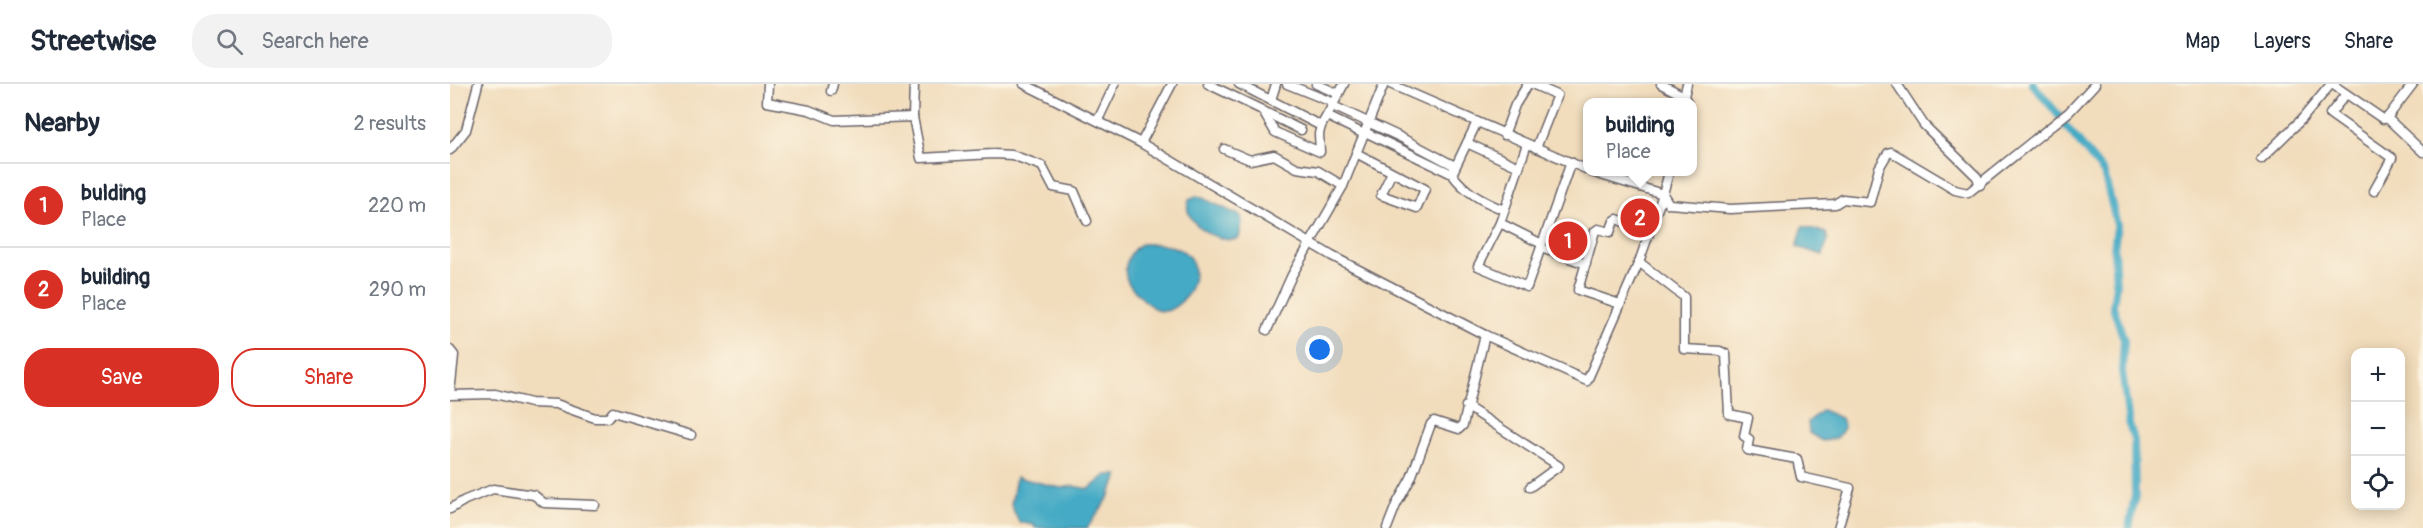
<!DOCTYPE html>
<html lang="en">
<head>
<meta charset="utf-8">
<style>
  body { margin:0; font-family:Pangolin,sans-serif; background:#f2f2f3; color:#1f2937 }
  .controls { position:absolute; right:18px; bottom:18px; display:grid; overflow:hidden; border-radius:12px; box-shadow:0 3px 15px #0003 }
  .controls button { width:54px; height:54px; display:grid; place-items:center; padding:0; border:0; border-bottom:2px solid #e0e1e3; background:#fff; color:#1f2937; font:30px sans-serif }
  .you { position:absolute; left:870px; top:266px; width:21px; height:21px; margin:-15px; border:4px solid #fff; border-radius:50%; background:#1a73e8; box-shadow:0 0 0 9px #1a73e833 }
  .badge { display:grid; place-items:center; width:39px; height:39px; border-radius:50%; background:#d93025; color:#fff; font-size:20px; font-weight:700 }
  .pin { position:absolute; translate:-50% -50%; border:3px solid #fff; box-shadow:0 2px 6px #0006 }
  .popup { position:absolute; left:1133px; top:14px; width:114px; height:78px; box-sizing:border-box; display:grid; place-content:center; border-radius:12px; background:#fff; filter:drop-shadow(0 2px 4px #0005); font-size:20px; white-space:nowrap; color:#747a83 }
  .popup b { font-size:22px; color:#1f2937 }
  .popup::after { content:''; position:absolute; left:50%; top:100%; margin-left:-12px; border:12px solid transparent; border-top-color:#fff }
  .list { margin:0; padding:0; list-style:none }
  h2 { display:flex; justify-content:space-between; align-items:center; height:78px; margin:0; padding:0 24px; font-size:26px }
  h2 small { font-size:20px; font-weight:400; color:#747a83 }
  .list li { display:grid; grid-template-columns:39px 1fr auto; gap:18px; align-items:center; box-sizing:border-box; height:84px; padding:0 24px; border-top:2px solid #e0e1e3 }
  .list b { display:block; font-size:22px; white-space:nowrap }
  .list p { margin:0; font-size:20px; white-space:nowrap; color:#747a83 }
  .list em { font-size:20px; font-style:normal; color:#747a83 }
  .actions { display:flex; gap:12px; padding:18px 24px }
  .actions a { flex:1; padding:14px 0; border:2px solid #d93025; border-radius:24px; text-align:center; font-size:21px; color:#d93025 }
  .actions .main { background:#d93025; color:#fff }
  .icon { flex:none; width:33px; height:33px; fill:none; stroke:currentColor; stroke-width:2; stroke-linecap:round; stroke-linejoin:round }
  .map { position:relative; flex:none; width:1973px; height:444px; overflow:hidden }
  header { display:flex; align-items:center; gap:36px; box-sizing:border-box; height:84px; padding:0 30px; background:#fff; border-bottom:2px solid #e0e1e3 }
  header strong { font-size:28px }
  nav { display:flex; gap:33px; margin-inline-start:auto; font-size:21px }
  .search { width:420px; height:54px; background:#f2f2f3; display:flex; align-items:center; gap:15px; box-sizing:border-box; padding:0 21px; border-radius:24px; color:#747a83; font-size:22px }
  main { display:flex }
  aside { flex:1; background:#fff }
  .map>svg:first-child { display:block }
</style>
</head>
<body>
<header>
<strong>Streetwise</strong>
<div class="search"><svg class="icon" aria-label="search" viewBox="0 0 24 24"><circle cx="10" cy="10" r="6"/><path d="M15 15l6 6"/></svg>Search here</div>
<nav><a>Map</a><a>Layers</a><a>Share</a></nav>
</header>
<main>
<aside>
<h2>Nearby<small>2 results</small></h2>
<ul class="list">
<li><span class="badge">1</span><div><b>bulding</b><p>Place</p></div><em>220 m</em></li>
<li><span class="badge">2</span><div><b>building</b><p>Place</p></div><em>290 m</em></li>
</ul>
<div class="actions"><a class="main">Save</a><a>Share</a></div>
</aside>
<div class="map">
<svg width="1973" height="444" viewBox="0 0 1973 444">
  <rect width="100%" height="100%" fill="#fcf5e5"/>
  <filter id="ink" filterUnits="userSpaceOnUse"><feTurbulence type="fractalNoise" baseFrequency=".0167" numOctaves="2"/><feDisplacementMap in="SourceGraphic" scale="12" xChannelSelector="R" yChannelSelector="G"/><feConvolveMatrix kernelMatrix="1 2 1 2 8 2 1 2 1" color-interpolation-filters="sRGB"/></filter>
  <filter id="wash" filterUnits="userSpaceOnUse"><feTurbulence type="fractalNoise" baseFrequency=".008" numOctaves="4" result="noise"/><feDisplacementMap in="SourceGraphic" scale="24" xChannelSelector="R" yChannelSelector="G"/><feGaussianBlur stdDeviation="1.35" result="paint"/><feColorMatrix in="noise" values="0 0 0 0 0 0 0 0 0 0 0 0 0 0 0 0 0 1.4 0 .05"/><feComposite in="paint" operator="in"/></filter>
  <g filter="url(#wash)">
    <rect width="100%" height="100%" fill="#f1dcbb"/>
    <g fill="#45aac5" stroke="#346680" stroke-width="1.5">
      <path d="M 748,112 L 791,132 L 792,139 L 789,154 C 771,163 729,137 739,116 Z"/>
      <polygon points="1353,142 1376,149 1378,155 1373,171 1347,163"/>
      <path d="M 691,160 C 714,159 744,162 744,189 C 744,196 741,205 737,211 C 732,218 720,229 711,227 C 704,226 700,221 695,217 C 689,211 680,204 677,196 C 672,183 680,166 691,160 Z"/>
      <polygon points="1372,326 1391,334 1394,344 1387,354 1372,357 1359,349 1358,338"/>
      <polygon points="656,391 669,391 657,416 637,444 585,444 584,441 569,438 561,421 566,393 611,404 623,402 639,405"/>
    </g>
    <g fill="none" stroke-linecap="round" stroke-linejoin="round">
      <g stroke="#45aac5" stroke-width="8">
        <polyline points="1583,0 1609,32"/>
        <polyline points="1615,41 1654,89 1667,141 1664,165 1666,200 1663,222 1674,256 1672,287 1679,340 1684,356 1685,411 1679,444"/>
      </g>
    </g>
  </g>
  <g filter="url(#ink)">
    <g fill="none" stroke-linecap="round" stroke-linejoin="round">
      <defs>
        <g id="minor">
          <polyline points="318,0 317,18 359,26 384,36 463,33 471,74 543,70 562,71 592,82 603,103 624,107 637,137"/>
          <polyline points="574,0 691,59 882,172 1035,251 1137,297 1189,178 1213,110 1141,88"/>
          <polyline points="758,0 812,26 825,48 870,68 869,50 871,42"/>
          <polyline points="789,0 871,42 884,19"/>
          <polyline points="837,0 884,19 894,0"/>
          <polyline points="866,0 889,10"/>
          <polyline points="940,0 1138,86"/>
          <polyline points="1082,0 1107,11 1086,64"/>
          <polyline points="1211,0 1234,12 1237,18"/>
          <polyline points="1447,0 1474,41 1527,93 1530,101"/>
          <polyline points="1882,0 1933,35 1937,34 1973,68"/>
          <polyline points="381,7 383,0"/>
          <polyline points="1896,10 1880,30 1942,74 1924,107"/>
          <polyline points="1234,12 1237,0"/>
          <polyline points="821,16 826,0"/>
          <polyline points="883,22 948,52 1005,82"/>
          <polyline points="813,27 851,46"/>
          <polyline points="877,32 914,50"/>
          <polyline points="463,33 464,0"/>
          <polyline points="1937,34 1963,0"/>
          <polyline points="648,36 665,0"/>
          <polyline points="915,48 1002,90 1027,38"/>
          <polyline points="1054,51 1065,21 1078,0"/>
          <polyline points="691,59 722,0"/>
          <polyline points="1017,59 1069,83"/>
          <polyline points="774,65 800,76 824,71 847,84 868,87 893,102"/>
          <polyline points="0,66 16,46 28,0"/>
          <polyline points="906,69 975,105 967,124 931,111 942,88"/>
          <polyline points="1811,75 1852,35 1881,0"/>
          <polyline points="1219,88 1213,110 1219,120 1280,125 1385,120 1393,115 1420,118 1429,84 1438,69 1441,68 1505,106 1518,109 1619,28 1645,0"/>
          <path d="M 1002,90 C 1016,109 1032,117 1054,126"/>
          <polyline points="1050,139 1077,60"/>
          <polyline points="1092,160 1050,139 1028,182 1077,203 1121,78"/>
          <polyline points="1091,164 1136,180"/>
          <polyline points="1189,178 1234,213 1234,265 1270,267 1276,270 1279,330 1298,334 1294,352 1299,355 1297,366 1347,375 1351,393 1400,404 1388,444"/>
          <polyline points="1170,220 1128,206 1145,147 1148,145 1160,148 1164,137 1167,135 1198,149"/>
          <polyline points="817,246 842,191 893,102 934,0"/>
          <polyline points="0,266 4,271 0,310"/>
          <polyline points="0,311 45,310 81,319 106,320 145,334 158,334 163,328 241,351"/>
          <polyline points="1016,322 1109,382 1080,403"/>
          <polyline points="0,425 15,416 43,405 84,411 94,419 145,421"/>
          <polyline points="937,444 946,421 961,394 981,340 984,337 1009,345 1013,341 1035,251"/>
        </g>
      </defs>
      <use href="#minor" stroke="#6a6368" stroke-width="11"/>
      <use href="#minor" stroke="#fff" stroke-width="8"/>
    </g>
  </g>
</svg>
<div class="controls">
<button>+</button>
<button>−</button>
<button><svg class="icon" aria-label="locate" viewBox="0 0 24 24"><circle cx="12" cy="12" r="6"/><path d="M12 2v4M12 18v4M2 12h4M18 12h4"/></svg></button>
</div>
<div class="you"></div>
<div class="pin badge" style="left:1118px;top:157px">1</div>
<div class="pin badge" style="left:1190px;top:134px">2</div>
<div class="popup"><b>building</b>Place</div>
</div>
</main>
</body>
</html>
